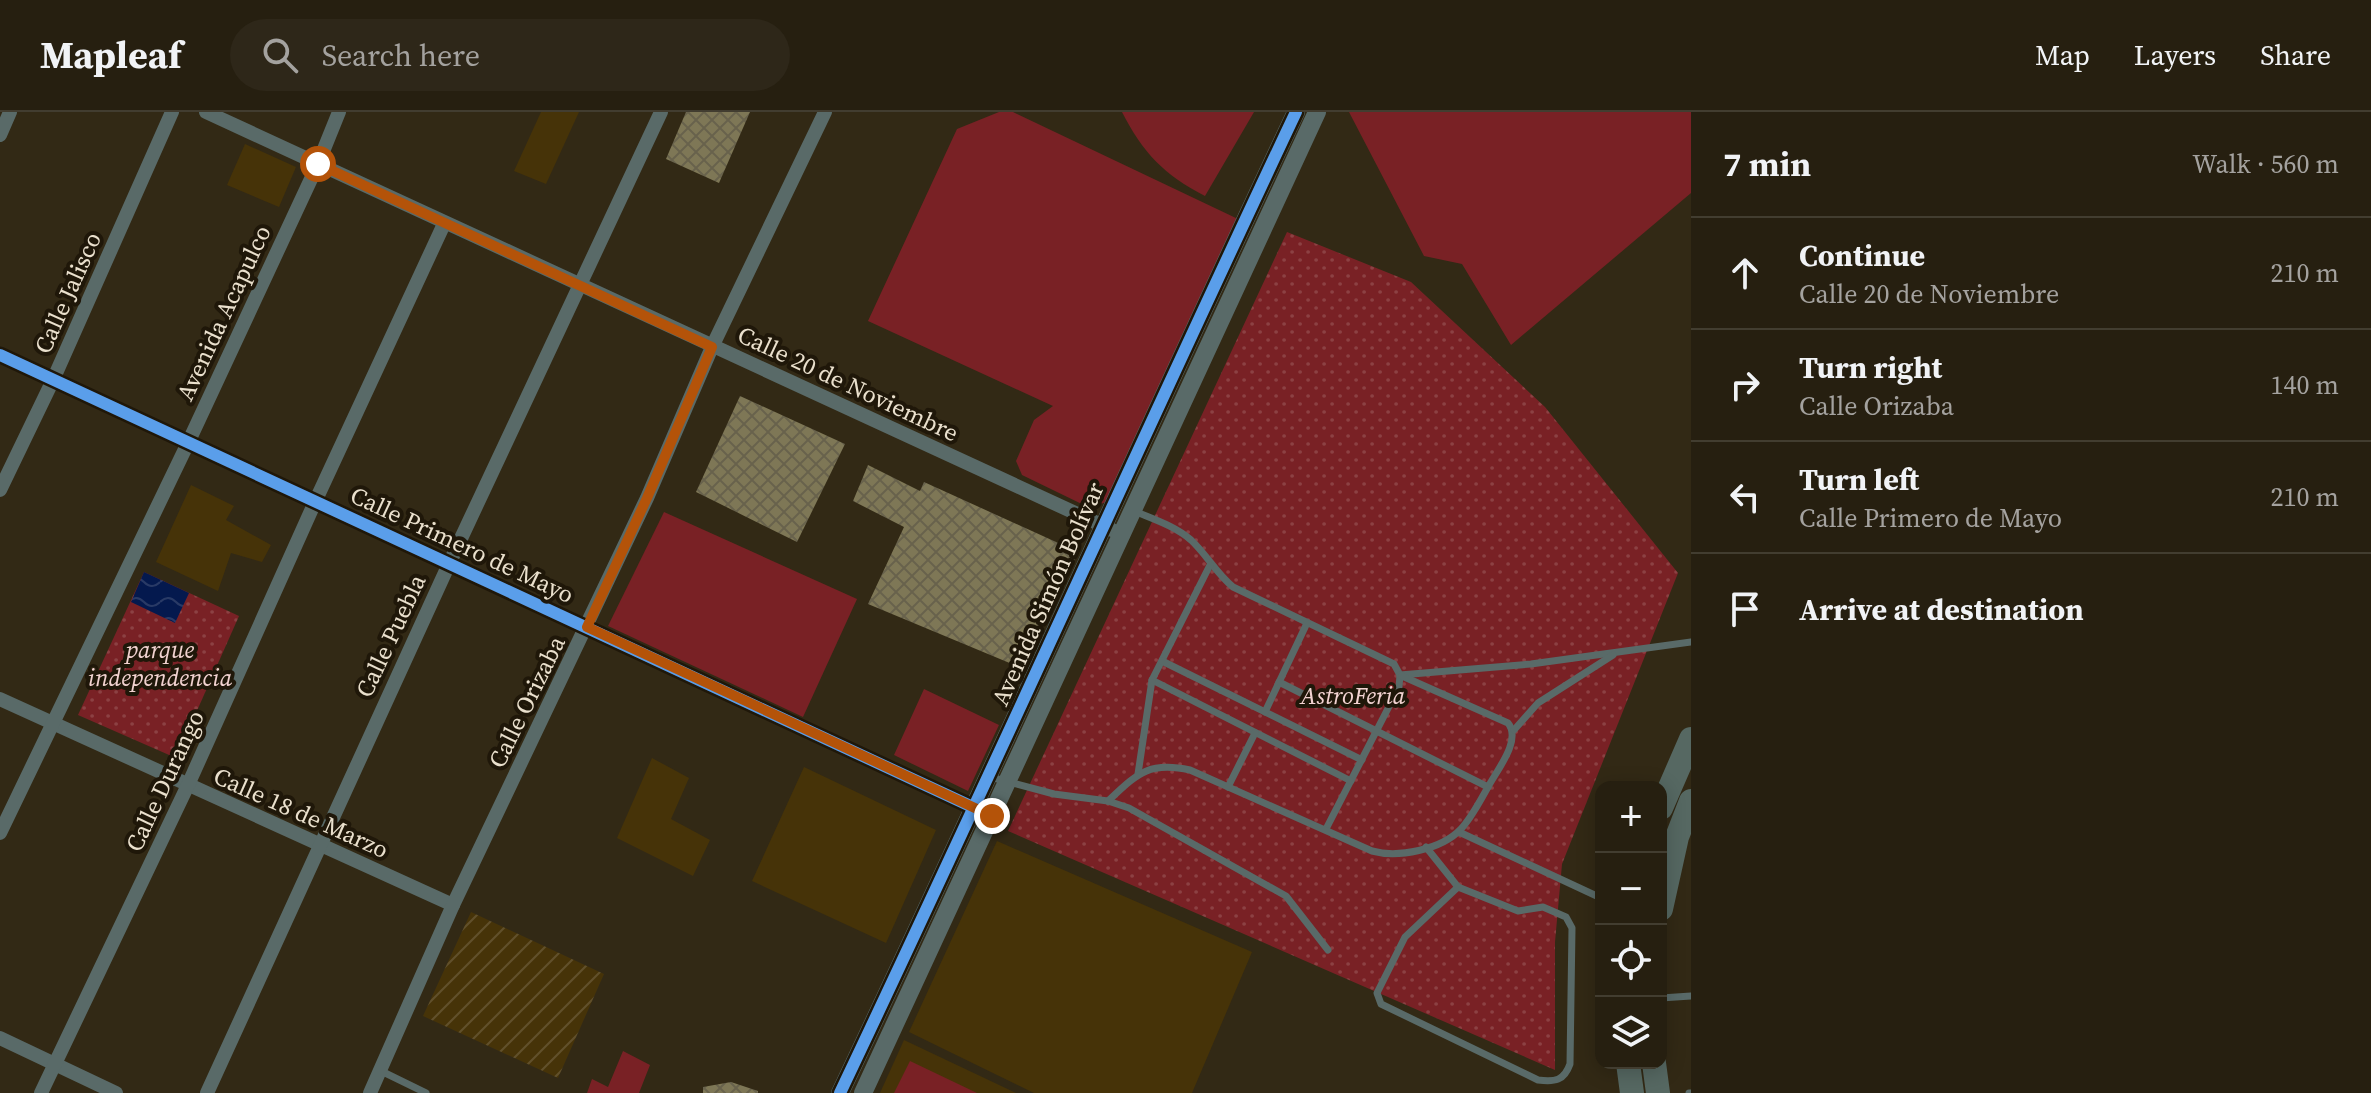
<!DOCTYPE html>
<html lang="en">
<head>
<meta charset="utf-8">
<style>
  body { margin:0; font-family:"Source Serif 4",serif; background:#2e2719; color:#f1f3f6 }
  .controls { position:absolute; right:24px; bottom:24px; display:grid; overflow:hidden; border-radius:16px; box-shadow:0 4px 20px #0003 }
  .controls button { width:72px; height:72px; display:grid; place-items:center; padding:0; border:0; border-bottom:2px solid #423d30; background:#261f10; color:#f1f3f6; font:40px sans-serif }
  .stop { position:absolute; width:24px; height:24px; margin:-18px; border:6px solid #b45309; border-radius:50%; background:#fff }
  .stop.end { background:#b45309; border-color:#fff; box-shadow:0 2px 8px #0008 }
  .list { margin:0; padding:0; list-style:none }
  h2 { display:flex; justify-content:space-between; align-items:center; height:104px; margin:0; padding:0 32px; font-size:34px }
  h2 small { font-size:26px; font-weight:400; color:#a4a29f }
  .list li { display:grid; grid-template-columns:52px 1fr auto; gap:24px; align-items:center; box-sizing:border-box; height:112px; padding:0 32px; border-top:2px solid #423d30 }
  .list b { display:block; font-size:30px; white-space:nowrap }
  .list p { margin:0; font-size:26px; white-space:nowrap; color:#a4a29f }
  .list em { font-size:26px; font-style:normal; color:#a4a29f }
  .icon { flex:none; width:44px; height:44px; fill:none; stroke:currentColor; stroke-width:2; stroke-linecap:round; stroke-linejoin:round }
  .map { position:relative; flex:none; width:1691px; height:981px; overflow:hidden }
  header { display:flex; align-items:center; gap:48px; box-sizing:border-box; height:112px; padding:0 40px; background:#261f10; border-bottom:2px solid #423d30 }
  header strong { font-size:38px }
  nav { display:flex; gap:44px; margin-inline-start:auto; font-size:28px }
  .search { width:560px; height:72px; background:#2e2719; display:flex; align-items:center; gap:20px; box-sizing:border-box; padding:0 28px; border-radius:44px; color:#a4a29f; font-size:30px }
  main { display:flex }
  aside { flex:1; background:#261f10 }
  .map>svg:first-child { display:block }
</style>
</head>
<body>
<header>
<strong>Mapleaf</strong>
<div class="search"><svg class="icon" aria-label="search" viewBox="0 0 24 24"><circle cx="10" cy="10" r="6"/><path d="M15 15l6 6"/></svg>Search here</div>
<nav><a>Map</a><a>Layers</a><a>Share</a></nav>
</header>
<main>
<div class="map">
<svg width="1691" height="981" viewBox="0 0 1691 981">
  <defs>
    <pattern id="industrial-furrows" width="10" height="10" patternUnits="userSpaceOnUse" patternTransform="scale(2)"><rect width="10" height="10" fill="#463308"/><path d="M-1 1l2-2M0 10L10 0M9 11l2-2" fill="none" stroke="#61502b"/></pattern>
    <pattern id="grass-dots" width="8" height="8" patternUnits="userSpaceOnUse" patternTransform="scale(2)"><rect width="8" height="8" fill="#792125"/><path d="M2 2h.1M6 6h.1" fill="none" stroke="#8c4143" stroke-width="1.8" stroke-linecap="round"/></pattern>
    <pattern id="water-waves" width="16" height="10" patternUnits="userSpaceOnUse" patternTransform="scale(2)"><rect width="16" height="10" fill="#04194e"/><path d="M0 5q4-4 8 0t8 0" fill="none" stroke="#293a66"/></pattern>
    <pattern id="building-cross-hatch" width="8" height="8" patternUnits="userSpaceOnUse" patternTransform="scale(2)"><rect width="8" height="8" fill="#7e7756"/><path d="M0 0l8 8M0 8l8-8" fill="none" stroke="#68624c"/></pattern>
  </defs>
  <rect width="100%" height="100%" fill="#322915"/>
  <g fill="#463308">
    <polygon points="541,0 579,0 546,72 514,59"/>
    <polygon points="245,32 296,55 279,95 227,73"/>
    <polygon points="191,373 234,394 226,408 271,433 262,450 231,441 218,479 156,450"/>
    <polygon points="652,646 689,666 671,707 710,728 693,764 617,726"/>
    <polygon points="804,655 936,718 886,831 752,769"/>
    <polygon points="997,729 1252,840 1192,981 1034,981 909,920"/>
    <polygon points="904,928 1016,981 880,981"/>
  </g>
  <polygon fill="url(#industrial-furrows)" points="471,800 604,862 558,966 423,904"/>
  <g fill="url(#grass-dots)">
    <polygon points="1287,120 1411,170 1545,295 1678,461 1562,752 1555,830 1555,958 1008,719"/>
    <polygon points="144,460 239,504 176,646 78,603"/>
  </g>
  <g fill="#792125">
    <polygon points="999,0 1013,0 1238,107 1106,390 1090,396 1022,363 1016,349 1034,308 1053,294 868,209 957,17"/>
    <path d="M 1122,0 L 1254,0 L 1205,84 C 1164,63 1143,41 1122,0 Z"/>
    <polygon points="1349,0 1691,0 1691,81 1511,233 1462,152 1424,144"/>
    <polygon points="664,400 857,487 803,605 608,514"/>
    <polygon points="924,577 999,613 968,679 894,643"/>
    <polygon points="623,939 650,953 639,981 587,981 592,967 608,975"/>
    <polygon points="910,949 977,981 894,981"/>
  </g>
  <polygon fill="url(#water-waves)" points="144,460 189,481 175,511 131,490"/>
  <g fill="url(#building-cross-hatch)">
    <polygon points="686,0 750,0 719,71 666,47"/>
    <polygon points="740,284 845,332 797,430 696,380"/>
    <polygon points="868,353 920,379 924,370 1078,440 1024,557 868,492 904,415 853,389"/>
    <polygon points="731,970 758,979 758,981 703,981 703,975"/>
  </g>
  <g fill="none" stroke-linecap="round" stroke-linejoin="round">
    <g stroke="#596a68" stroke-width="7">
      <path d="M 1134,399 C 1153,407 1175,414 1191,428 C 1207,443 1216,461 1233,475 L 1394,552 L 1400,563 L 1399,575 L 1326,717"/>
      <polyline points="1210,453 1152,568 1351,669"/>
      <polyline points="1162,549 1362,648"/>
      <polyline points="1400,563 1531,552 1691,530"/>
      <path d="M 1402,564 L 1508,611 C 1522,628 1497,658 1488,675"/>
      <polyline points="1265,600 1307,511"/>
      <polyline points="1514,618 1538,591 1613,543"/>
      <polyline points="1138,662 1152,568"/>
      <polyline points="990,665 1054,682 1108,689 1129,696 1286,784 1328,838"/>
      <polyline points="1228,675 1255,621"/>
      <path d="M 1108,689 C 1137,662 1148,649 1190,658 L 1372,739 C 1398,746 1441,738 1461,717 C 1472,705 1480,689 1488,675 L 1279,570"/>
      <polyline points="1459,720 1601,786"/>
      <polyline points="1426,735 1458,775"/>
      <path d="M 1458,775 L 1518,799 L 1543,795 L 1566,805 L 1572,816 L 1570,952 C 1564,969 1555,970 1538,968 L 1381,892 L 1377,881 L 1405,825 Z"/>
      <polyline points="1661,886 1691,884"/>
      <polyline points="379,958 426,981"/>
      <polyline points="1689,981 1691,981"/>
    </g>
    <g stroke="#596a68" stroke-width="14">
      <polyline points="206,0 1123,423"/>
      <polyline points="0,23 10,0"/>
      <polyline points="0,243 983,699"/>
      <polyline points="0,378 53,268 172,0"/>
      <polyline points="0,587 453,793"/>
      <polyline points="0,721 188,331 318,52 339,0"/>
      <polyline points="0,926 116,981"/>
      <polyline points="41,981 188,673 315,390 444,112"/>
      <polyline points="207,981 449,452 661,0"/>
      <polyline points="370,981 453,793 647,386 712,235 825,0"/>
    </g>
    <g stroke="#596a68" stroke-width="18">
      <path d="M 840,981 C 995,655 1142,326 1296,0"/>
      <polyline points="863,981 1317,0"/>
    </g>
    <g stroke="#566862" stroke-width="24">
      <polyline points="1661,696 1691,627"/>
      <polyline points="1661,797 1677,725 1691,689"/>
      <polyline points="1628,951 1632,981"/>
      <polyline points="1654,951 1658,981"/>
    </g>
    <defs>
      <g id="cycleway">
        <polyline points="0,243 992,704"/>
        <path d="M 840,981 C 995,655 1142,326 1296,0"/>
      </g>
    </defs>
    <use href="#cycleway" stroke="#1f1709" stroke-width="17"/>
    <use href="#cycleway" stroke="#5a9eea" stroke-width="12"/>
  </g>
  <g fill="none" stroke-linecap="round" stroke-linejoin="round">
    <polyline stroke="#b45309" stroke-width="10" points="318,52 712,235 647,386 587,515 992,704"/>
  </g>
  <g text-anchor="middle" stroke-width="8" stroke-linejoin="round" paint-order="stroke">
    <g font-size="24" fill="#eae0cd" stroke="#1f1709">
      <text transform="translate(68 181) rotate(-66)" y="8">Calle Jalisco</text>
      <text transform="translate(224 201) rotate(-65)" y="8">Avenida Acapulco</text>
      <text transform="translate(848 272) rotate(25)" y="8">Calle 20 de Noviembre</text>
      <text transform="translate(462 433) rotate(25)" y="8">Calle Primero de Mayo</text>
      <text transform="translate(1048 482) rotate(-66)" y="8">Avenida Simón Bolívar</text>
      <text transform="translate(391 524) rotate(-65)" y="8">Calle Puebla</text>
      <text transform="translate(527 590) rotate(-64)" y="8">Calle Orizaba</text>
      <text transform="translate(165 669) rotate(-65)" y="8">Calle Durango</text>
      <text transform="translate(301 701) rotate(24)" y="8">Calle 18 de Marzo</text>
    </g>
    <g font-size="24" font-style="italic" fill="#f2d3d1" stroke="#1f1709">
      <text x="160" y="546">parque<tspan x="160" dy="28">independencia</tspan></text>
      <text x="1353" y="592">AstroFeria</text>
    </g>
  </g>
</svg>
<div class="controls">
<button>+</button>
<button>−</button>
<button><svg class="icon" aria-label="locate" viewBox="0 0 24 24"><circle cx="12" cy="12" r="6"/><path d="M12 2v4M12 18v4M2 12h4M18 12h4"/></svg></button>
<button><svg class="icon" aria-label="layers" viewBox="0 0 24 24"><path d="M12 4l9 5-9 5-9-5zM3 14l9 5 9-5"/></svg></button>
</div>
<div class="stop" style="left:318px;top:52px"></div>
<div class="stop end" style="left:992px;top:704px"></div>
</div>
<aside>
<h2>7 min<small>Walk · 560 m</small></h2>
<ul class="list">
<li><svg class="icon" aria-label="ahead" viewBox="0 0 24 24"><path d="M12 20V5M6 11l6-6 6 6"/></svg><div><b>Continue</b><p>Calle 20 de Noviembre</p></div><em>210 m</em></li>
<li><svg class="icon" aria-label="right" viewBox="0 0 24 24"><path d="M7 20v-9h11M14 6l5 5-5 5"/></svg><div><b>Turn right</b><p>Calle Orizaba</p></div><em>140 m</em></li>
<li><svg class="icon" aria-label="left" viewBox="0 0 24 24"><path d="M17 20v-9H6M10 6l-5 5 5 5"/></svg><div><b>Turn left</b><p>Calle Primero de Mayo</p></div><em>210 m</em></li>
<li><svg class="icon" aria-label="arrive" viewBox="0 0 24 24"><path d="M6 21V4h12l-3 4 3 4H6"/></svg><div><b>Arrive at destination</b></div></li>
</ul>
</aside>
</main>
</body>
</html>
